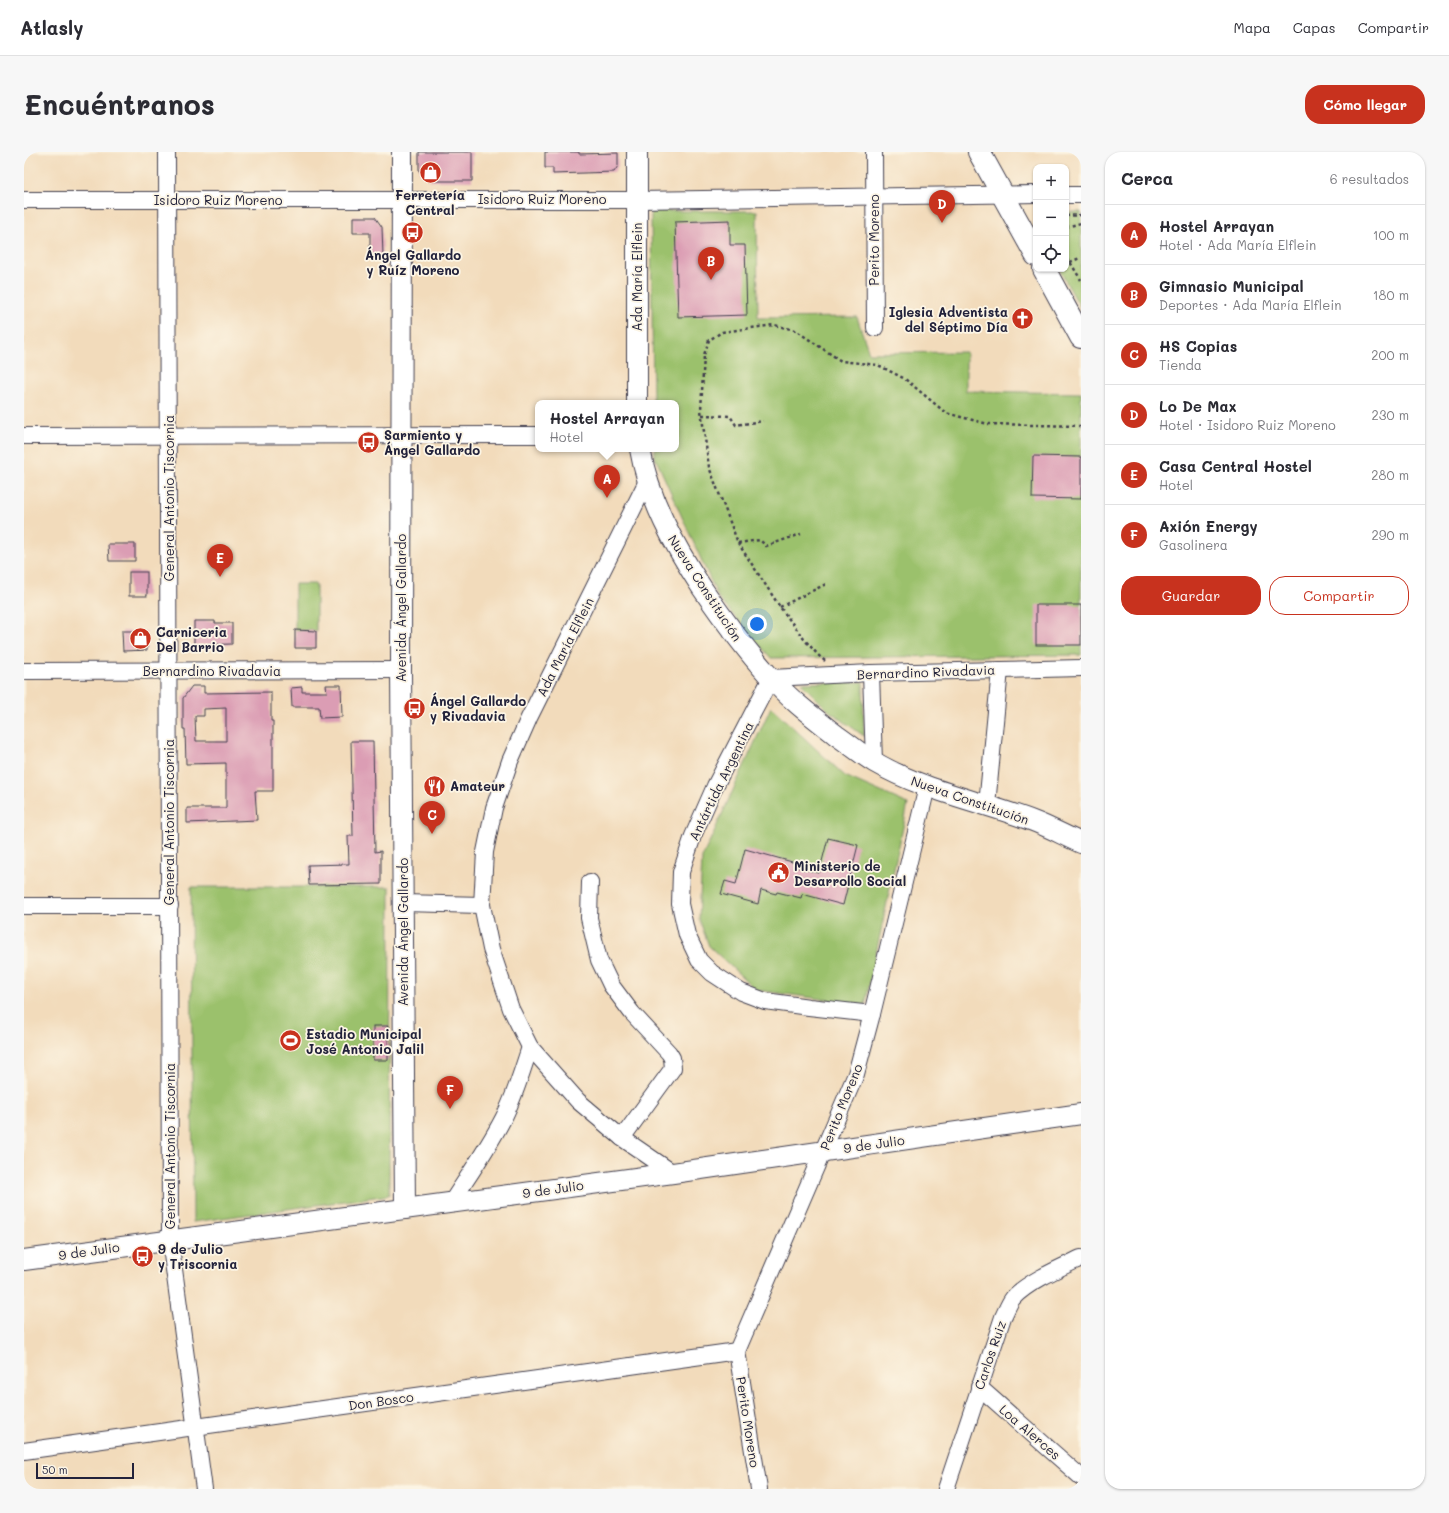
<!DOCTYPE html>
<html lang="es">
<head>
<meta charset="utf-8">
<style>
  body { margin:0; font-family:Mali,sans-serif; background:#f7f7f7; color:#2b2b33 }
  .controls { position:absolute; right:12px; top:12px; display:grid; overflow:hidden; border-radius:8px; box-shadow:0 1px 3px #0004 }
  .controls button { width:36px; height:36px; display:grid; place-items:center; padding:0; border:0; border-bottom:1px solid #e1e1e2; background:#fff; color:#2b2b33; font:20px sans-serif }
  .scale { position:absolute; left:12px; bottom:10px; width:98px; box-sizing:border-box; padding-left:4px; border:2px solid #22223b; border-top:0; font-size:11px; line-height:14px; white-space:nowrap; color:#22223b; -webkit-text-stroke:3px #fcf5e5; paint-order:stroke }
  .you { position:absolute; left:733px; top:472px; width:14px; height:14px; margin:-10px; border:3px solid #fff; border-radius:50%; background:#1a73e8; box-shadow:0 0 0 6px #1a73e833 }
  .badge { display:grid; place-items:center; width:26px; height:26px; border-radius:50%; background:#c8321e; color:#fff; font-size:13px; font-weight:700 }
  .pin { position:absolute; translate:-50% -33px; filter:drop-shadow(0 1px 2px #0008) }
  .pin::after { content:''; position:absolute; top:21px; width:14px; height:12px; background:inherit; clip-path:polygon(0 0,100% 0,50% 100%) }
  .popup { position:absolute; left:511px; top:248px; width:144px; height:52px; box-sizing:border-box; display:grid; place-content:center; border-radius:8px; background:#fff; filter:drop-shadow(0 1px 3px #0005); font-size:13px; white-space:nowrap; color:#7c7c81 }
  .popup b { font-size:15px; color:#2b2b33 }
  .popup::after { content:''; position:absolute; left:50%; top:100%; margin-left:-8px; border:8px solid transparent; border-top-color:#fff }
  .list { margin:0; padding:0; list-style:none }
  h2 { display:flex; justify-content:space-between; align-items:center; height:52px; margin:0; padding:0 16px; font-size:17px }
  h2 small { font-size:13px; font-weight:400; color:#7c7c81 }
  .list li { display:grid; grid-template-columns:26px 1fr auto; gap:12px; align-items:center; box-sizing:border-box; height:60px; padding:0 16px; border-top:1px solid #e1e1e2 }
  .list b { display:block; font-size:15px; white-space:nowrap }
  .list p { margin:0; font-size:13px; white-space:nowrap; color:#7c7c81 }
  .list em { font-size:13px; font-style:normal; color:#7c7c81 }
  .actions { display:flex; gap:8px; padding:12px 16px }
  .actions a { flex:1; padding:9px 0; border:1px solid #c8321e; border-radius:16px; text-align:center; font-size:14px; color:#c8321e }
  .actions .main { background:#c8321e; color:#fff }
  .icon { flex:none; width:22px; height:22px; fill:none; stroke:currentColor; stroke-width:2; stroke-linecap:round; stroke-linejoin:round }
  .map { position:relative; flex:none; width:1057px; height:1337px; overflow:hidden; border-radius:16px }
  header { display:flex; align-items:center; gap:24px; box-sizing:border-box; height:56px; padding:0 20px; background:#fff; border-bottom:1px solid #e1e1e2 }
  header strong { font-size:19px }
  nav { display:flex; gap:22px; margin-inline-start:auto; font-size:14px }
  .intro { display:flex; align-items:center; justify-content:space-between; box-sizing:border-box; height:96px; padding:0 24px }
  h1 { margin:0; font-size:28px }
  .button { padding:10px 18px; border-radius:16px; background:#c8321e; color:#fff; font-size:14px; font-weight:700 }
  main { display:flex; gap:24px; padding:0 24px }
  aside { flex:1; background:#fff; border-radius:16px; box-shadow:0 1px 3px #0004 }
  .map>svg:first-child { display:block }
</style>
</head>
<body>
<header>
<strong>Atlasly</strong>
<nav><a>Mapa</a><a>Capas</a><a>Compartir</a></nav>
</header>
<div class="intro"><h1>Encuéntranos</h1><a class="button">Cómo llegar</a></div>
<main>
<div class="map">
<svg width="1057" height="1337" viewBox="0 0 1057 1337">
  <rect width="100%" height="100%" fill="#fcf5e5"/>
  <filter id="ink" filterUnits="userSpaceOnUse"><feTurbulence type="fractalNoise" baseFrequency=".025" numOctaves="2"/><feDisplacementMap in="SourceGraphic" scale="8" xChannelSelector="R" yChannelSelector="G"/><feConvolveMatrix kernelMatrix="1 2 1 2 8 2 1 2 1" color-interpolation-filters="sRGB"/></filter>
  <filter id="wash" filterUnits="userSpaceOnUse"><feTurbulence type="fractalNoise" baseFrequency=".012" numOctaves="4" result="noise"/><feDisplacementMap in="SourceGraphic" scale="16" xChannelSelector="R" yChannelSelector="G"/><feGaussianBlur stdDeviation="0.9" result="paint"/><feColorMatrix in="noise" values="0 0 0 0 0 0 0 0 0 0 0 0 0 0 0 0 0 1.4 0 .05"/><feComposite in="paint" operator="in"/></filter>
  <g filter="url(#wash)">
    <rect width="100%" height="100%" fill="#f2dbbb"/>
    <g fill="#9bc16c" stroke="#5e7254">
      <polygon points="627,59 733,59 734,166 833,165 845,201 942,200 942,239 1057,241 1057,503 747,506 695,447 630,303 630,297 652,297 652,251 629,251"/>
      <polygon points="1042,60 1057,60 1057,157 1035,117 1042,117"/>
      <polygon points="271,432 292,432 292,479 271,478"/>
      <polygon points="839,530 840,584 804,558 777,531"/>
      <polygon points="747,555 821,624 884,652 841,853 732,838 685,794 675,767 678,706"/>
      <polygon points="167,735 366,735 365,1043 169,1070"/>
    </g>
    <g id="blocks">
      <g fill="#db9db4" fill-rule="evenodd">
        <polygon points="395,0 448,0 448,29 408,29 395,19"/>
        <polygon points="521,0 555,0 555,2 594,1 594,14 590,20 529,22 529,16 521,16"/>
        <polygon points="329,65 351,65 358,75 359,104 346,105 346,81 329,81"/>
        <polygon points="706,68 706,93 721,93 723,163 654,165 651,70"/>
        <polygon points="1009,304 1057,305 1057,347 1008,346"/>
        <polygon points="84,392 111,392 111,409 85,409"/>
        <rect x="105" y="420" width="18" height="24"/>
        <rect x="1012" y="453" width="45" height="40"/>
        <polygon points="170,469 191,469 191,471 208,471 208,492 170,493"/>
        <polygon points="271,478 292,479 292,496 271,496"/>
        <polygon points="98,479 123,479 123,498 99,499"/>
        <polygon points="302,533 317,533 318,565 296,566 295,555 268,555 267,536 278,535 278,540 303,540"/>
        <path d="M 168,534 L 180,534 L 180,541 L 247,540 L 247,569 L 249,569 L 249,639 L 231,639 L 233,668 L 163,671 L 163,656 L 202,656 L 202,611 L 162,612 L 161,577 L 159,577 L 159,546 ZM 202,556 L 202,589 L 172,589 L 171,564 L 180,564 L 180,557 Z"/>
        <polygon points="327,589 349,589 351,700 357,699 357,732 285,733 284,713 325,712 324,684 329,684"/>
        <polygon points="804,686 834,693 819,753 778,742 777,746 753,740 752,742 737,738 734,752 697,742 701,729 712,732 721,697 772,711 772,715 795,721"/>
        <rect x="349" y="874" width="15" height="34"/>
      </g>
    </g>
  </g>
  <g filter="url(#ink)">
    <use href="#blocks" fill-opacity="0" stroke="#413e4e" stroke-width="1"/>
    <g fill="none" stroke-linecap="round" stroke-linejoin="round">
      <defs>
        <g id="minor">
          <polyline points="143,0 146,1088 180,1337"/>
          <polyline points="850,0 851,176"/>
          <polyline points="1042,43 1057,43"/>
          <polyline points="0,48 613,48 1012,42"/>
          <polyline points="0,284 514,283"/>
          <polyline points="623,329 505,566 486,609 470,656 461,700 458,753 467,797 487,857 506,895 554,949 598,986 649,1021"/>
          <polyline points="0,519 377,518"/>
          <polyline points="847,521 850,610"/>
          <polyline points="963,653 976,518"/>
          <polyline points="566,730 565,766 575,808 587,833 608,861 645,901 648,906 649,916 598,986"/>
          <polyline points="379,751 458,753"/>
          <polyline points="0,754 146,754"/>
          <polyline points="848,862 785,855 741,849 717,840 688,821 675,808 663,783 656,752 657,720 669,684 691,634 747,526 847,521 1057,516"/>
          <path d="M 427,1051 C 445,1023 464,996 479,967 C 491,944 498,919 506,895"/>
          <polyline points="955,1235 1057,1325"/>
          <polyline points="0,1299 713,1199"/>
          <polyline points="735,1337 713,1199 832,922 848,862 903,635"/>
          <path d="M 922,1337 L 979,1165 C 982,1159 985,1151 989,1146 C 1003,1130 1038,1115 1057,1106"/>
        </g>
        <g id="tertiary">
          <polyline points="378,0 377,518 381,1057"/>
          <polyline points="613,251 613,0"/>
          <path d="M 616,297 C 625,348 650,393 678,436 C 699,467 721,497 746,525 C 765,547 789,565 812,583 C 825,592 837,602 850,610 C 900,639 956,649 1009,669 C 1025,675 1041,684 1057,691"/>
          <polyline points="0,1108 649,1021 1057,962"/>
        </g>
        <g id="primary">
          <polyline points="955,0 1012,103"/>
          <polyline points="1020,117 1057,185"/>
        </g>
      </defs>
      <use href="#minor" stroke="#413e4e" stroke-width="18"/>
      <use href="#tertiary" stroke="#413e4e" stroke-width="22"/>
      <use href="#primary" stroke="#413e4e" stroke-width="24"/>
      <g stroke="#413e4e" stroke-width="2.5" stroke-dasharray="3 3" stroke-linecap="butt">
        <polyline points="1042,64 1057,63"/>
        <polyline points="1042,75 1057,71"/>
        <polyline points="1042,107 1046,110 1057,128"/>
        <polyline points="1046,110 1056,106"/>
        <polyline points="678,263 706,264 712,273 739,269"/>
        <polyline points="714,391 736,388 742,394 777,382"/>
        <polyline points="756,455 802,432"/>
        <polyline points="801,509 794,503 780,487 756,455 714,391 685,315 677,258 680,203 685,188 698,180 750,173 771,178 817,209 854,213 881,227 922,261 964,272 1057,274"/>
      </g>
      <use href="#minor" stroke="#fff" stroke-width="16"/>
      <use href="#tertiary" stroke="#fff" stroke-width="20"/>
      <use href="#primary" stroke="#fff" stroke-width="22"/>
    </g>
  </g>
  <defs>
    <symbol id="shop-disc" viewBox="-11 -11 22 22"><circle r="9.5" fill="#c8321e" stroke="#fcf5e5"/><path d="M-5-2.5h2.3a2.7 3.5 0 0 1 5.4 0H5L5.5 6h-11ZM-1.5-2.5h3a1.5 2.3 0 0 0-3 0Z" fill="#fff"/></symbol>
    <symbol id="bus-disc" viewBox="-11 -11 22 22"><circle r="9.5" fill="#c8321e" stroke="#fcf5e5"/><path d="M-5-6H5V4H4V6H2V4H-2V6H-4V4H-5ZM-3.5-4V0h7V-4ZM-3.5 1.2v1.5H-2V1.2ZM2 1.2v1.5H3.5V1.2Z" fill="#fff"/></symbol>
    <symbol id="church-disc" viewBox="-11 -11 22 22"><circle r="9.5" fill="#c8321e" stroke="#fcf5e5"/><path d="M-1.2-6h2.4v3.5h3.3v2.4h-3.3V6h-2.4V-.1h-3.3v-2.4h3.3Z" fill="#fff"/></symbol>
    <symbol id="restaurant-disc" viewBox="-11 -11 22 22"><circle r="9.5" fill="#c8321e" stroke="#fcf5e5"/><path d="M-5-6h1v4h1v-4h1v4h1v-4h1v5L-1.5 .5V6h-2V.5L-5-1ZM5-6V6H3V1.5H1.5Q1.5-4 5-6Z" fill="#fff"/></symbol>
    <symbol id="civic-disc" viewBox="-11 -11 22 22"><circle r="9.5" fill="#c8321e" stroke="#fcf5e5"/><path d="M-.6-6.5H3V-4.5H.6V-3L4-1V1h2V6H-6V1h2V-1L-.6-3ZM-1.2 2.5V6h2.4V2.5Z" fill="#fff"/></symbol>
    <symbol id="stadium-disc" viewBox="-11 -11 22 22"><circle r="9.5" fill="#c8321e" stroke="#fcf5e5"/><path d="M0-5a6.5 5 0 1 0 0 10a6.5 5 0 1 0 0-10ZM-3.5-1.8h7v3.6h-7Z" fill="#fff"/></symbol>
  </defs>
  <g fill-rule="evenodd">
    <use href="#shop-disc" x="394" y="8" width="25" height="25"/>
    <use href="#bus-disc" x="376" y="68" width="25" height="25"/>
    <use href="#church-disc" x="986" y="154" width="25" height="25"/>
    <use href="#bus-disc" x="332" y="278" width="25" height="25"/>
    <use href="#shop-disc" x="104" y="474" width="25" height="25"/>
    <use href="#bus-disc" x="378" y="544" width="25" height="25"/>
    <use href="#restaurant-disc" x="398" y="622" width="25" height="25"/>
    <use href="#civic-disc" x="742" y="708" width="25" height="25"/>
    <use href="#stadium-disc" x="254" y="876" width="25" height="25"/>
    <use href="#bus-disc" x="106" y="1092" width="25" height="25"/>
  </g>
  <g text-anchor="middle" stroke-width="3.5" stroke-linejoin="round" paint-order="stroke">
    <g font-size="13" font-weight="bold" fill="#22223b" stroke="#fcf5e5" text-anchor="start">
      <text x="406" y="48" text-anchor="middle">Ferretería<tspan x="406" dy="15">Central</tspan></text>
      <text x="389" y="108" text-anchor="middle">Ángel Gallardo<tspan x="389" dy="15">y Ruíz Moreno</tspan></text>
      <text x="984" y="165" text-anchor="end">Iglesia Adventista<tspan x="984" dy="15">del Séptimo Día</tspan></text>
      <text x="360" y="288">Sarmiento y<tspan x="360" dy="15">Ángel Gallardo</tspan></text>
      <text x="132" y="485">Carniceria<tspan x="132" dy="15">Del Barrio</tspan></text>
      <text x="406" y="554">Ángel Gallardo<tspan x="406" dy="15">y Rivadavia</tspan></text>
      <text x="426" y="639">Amateur</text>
      <text x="770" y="719">Ministerio de<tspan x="770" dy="15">Desarrollo Social</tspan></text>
      <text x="282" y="887">Estadio Municipal<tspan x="282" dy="15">José Antonio Jalil</tspan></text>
      <text x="134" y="1102">9 de Julio<tspan x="134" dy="15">y Triscornia</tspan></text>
    </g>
    <g font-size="13" fill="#22223b" stroke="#fcf5e5">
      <text x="518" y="52">Isidoro Ruiz Moreno</text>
      <text x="194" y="53">Isidoro Ruiz Moreno</text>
      <text transform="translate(850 88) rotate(-90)" y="5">Perito Moreno</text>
      <text transform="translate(613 125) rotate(-90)" y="5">Ada María Elflein</text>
      <text transform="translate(145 346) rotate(-90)" y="5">General Antonio Tiscornia</text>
      <text transform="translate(681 436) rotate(57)" y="5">Nueva Constitución</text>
      <text transform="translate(377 456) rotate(-90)" y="5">Avenida Ángel Gallardo</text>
      <text transform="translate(541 495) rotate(-63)" y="5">Ada María Elflein</text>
      <text x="188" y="524">Bernardino Rivadavia</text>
      <text transform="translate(902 520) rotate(-2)" y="5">Bernardino Rivadavia</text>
      <text transform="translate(697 629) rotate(-64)" y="5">Antártida Argentina</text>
      <text transform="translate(946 648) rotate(19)" y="5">Nueva Constitución</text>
      <text transform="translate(145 670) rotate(-90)" y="5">General Antonio Tiscornia</text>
      <text transform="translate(379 780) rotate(-90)" y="5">Avenida Ángel Gallardo</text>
      <text transform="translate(817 955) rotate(-68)" y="5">Perito Moreno</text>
      <text transform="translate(850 992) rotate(-8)" y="5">9 de Julio</text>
      <text transform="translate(146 994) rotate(-90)" y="5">General Antonio Tiscornia</text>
      <text transform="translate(529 1037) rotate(-8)" y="5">9 de Julio</text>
      <text transform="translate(65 1099) rotate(-8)" y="5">9 de Julio</text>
      <text transform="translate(966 1203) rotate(-71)" y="5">Carlos Ruiz</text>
      <text transform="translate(357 1249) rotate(-8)" y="5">Don Bosco</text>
      <text transform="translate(724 1270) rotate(81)" y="5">Perito Moreno</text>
      <text transform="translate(1006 1280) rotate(41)" y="5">Loa Alerces</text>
    </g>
  </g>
</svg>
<div class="controls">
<button>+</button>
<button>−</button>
<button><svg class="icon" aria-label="locate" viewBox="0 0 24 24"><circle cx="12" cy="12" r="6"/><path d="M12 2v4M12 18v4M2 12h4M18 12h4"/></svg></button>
</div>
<div class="scale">50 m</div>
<div class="you"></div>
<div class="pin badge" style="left:583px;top:346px">A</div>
<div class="popup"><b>Hostel Arrayan</b>Hotel</div>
<div class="pin badge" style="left:687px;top:128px">B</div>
<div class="pin badge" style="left:408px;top:682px">C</div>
<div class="pin badge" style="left:918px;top:71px">D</div>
<div class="pin badge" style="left:196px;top:425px">E</div>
<div class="pin badge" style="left:426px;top:957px">F</div>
</div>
<aside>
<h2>Cerca<small>6 resultados</small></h2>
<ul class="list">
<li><span class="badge">A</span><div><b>Hostel Arrayan</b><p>Hotel · Ada María Elflein</p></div><em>100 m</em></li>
<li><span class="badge">B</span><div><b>Gimnasio Municipal</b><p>Deportes · Ada María Elflein</p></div><em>180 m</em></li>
<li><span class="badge">C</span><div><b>HS Copias</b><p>Tienda</p></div><em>200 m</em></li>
<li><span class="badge">D</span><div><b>Lo De Max</b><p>Hotel · Isidoro Ruiz Moreno</p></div><em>230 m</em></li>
<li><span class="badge">E</span><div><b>Casa Central Hostel</b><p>Hotel</p></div><em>280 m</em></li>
<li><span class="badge">F</span><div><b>Axión Energy</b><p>Gasolinera</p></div><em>290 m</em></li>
</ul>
<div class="actions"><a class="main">Guardar</a><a>Compartir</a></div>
</aside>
</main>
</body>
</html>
